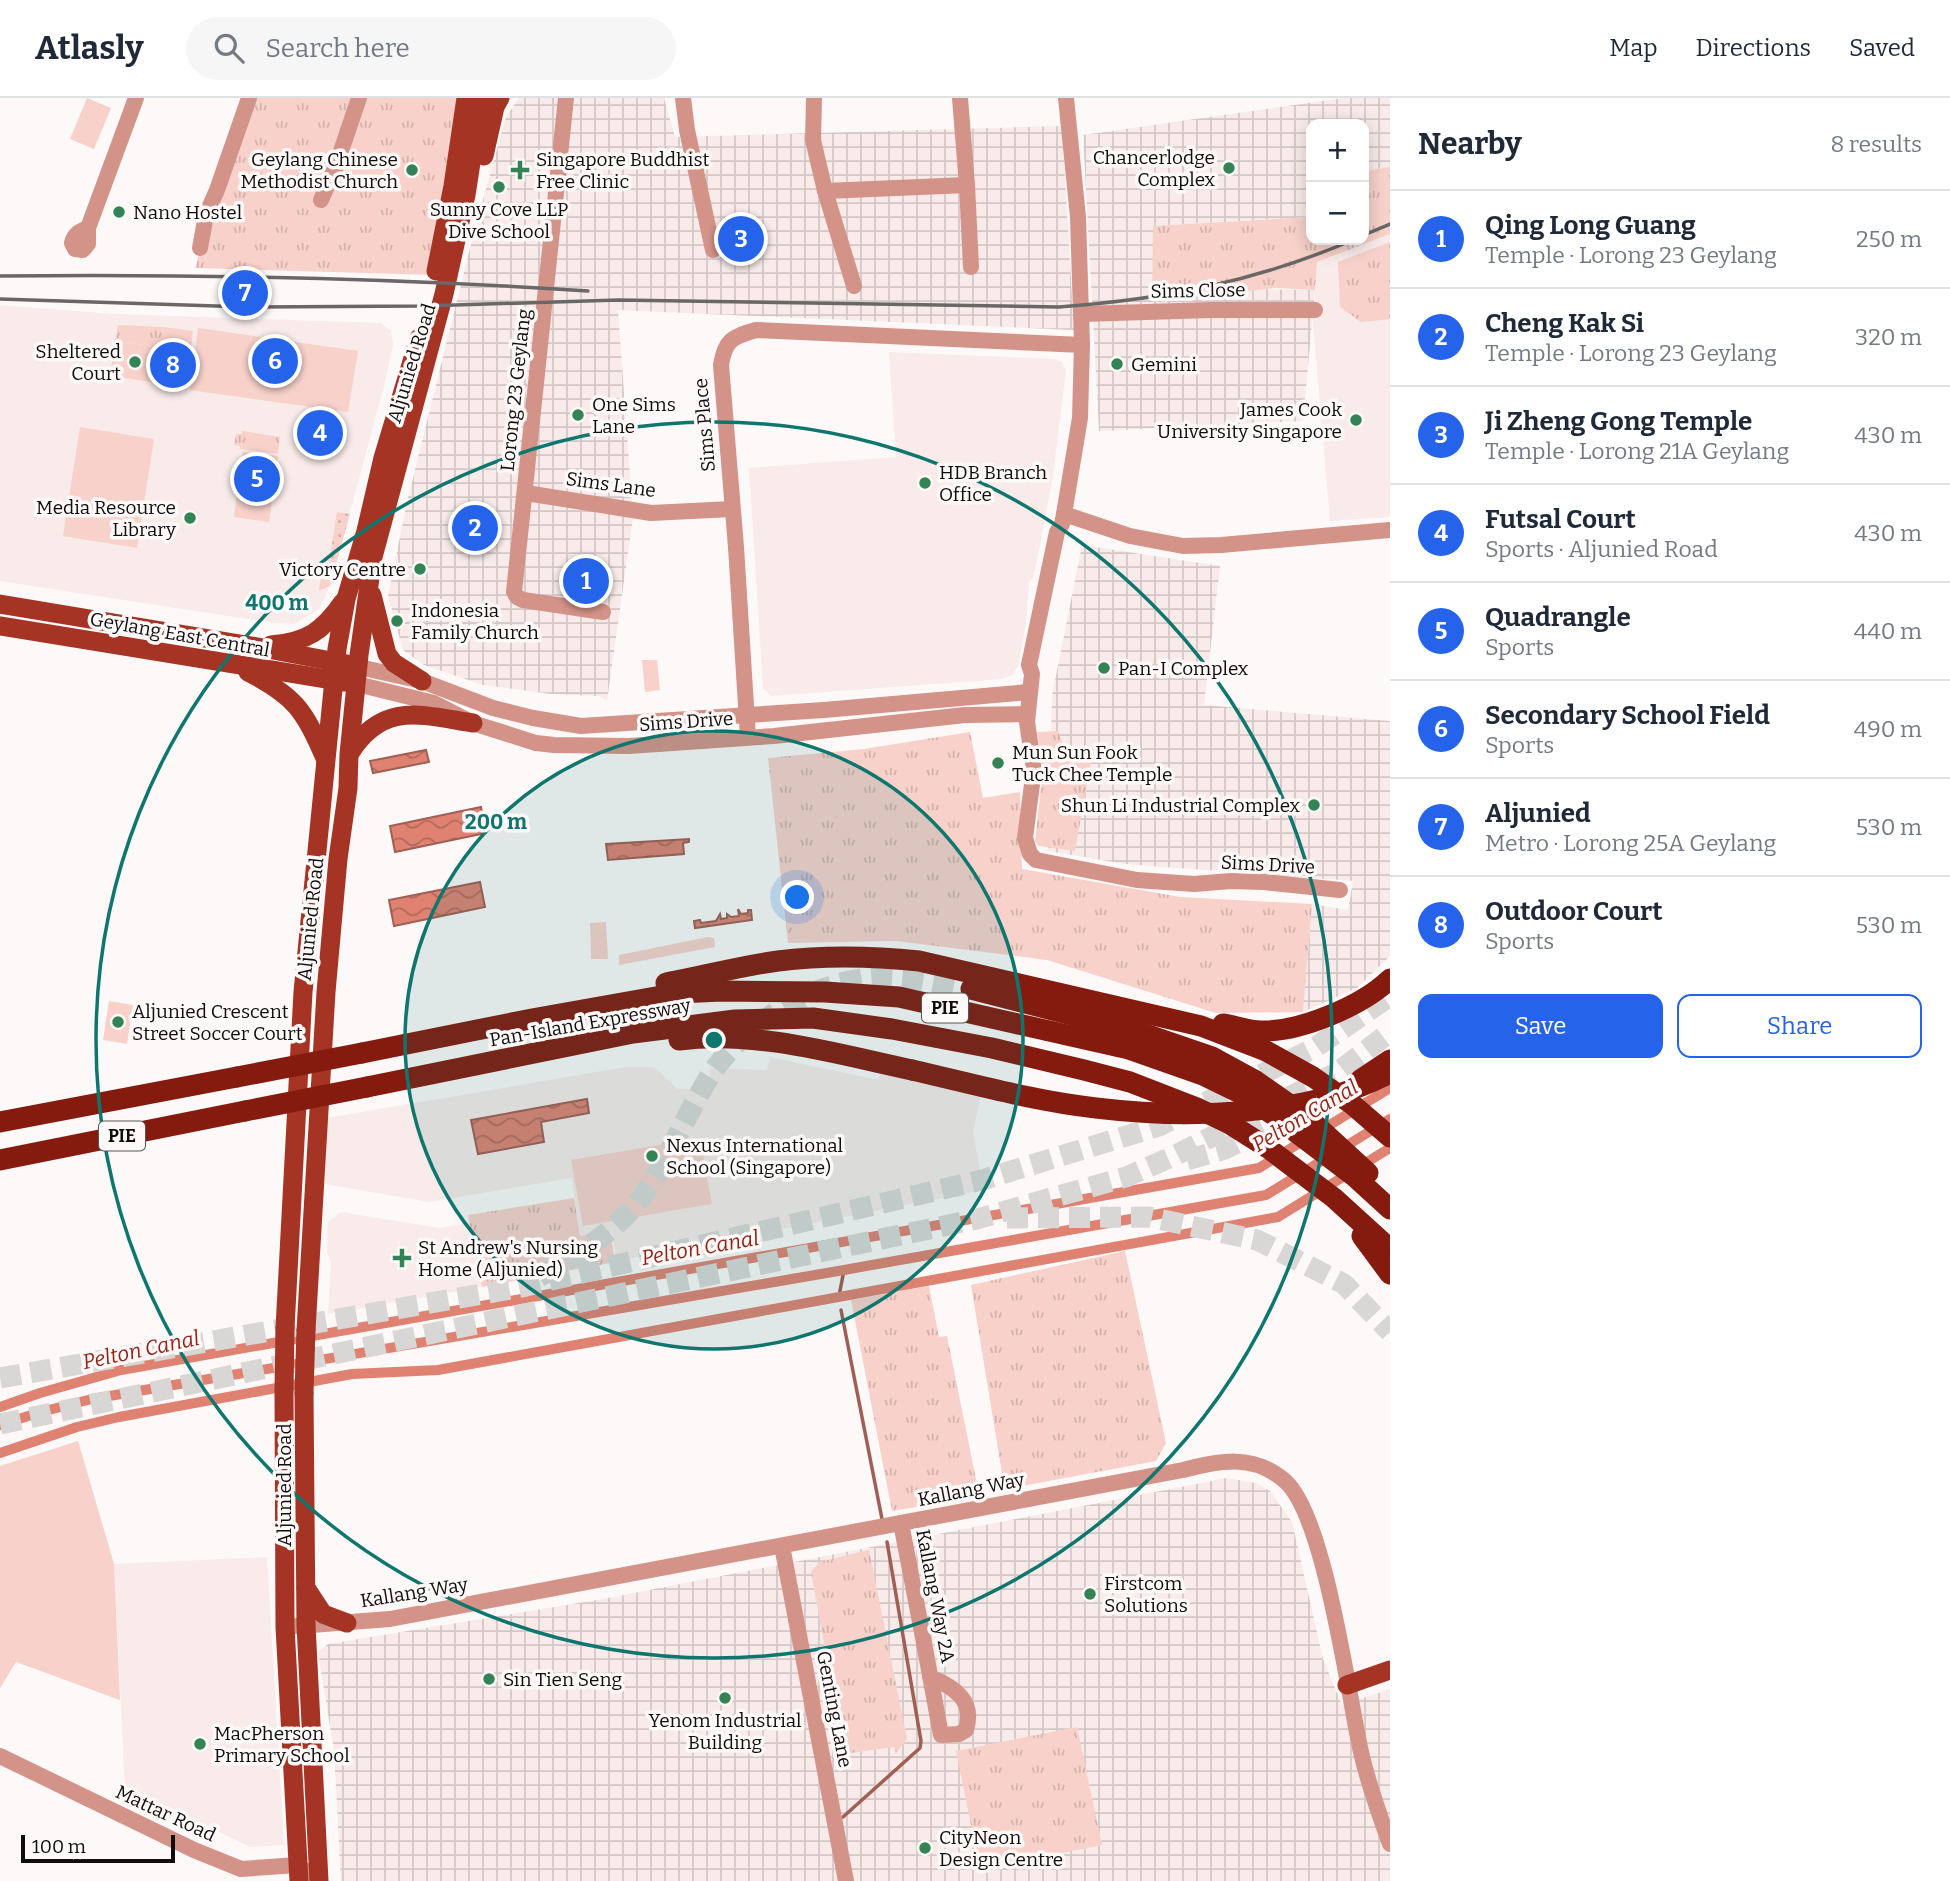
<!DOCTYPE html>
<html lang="en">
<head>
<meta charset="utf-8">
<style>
  body { margin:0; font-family:Bitter,serif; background:#f6f6f7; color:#1f2937 }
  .controls { position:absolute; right:21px; top:21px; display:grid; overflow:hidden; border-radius:14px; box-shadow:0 4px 18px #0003 }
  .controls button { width:63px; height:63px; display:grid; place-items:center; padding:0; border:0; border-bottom:2px solid #e0e1e3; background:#fff; color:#1f2937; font:35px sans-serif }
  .scale { position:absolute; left:21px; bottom:18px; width:154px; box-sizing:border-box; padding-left:7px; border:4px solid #0f0e0d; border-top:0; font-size:19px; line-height:24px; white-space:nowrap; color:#0f0e0d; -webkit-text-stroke:5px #fdf9f9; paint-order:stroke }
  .you { position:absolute; left:798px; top:800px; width:24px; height:24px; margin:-18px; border:5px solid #fff; border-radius:50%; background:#1a73e8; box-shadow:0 0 0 10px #1a73e833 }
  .badge { display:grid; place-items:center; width:46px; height:46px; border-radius:50%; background:#2563eb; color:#fff; font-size:23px; font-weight:700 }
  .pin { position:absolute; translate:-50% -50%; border:4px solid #fff; box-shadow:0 2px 7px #0006 }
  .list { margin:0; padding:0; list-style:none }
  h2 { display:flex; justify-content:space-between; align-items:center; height:91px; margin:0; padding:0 28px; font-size:30px }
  h2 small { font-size:23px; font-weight:400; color:#747a83 }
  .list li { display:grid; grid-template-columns:46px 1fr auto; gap:21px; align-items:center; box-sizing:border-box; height:98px; padding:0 28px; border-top:2px solid #e0e1e3 }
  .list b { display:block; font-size:26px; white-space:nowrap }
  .list p { margin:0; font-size:23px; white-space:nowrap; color:#747a83 }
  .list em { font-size:23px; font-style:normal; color:#747a83 }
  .actions { display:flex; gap:14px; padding:21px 28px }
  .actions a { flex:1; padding:16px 0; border:2px solid #2563eb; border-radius:14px; text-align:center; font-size:24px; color:#2563eb }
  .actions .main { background:#2563eb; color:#fff }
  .icon { flex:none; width:38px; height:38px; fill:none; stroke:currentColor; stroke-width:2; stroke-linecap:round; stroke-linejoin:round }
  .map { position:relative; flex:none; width:1390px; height:1783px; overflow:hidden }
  header { display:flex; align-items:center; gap:42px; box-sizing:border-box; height:98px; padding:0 35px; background:#fff; border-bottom:2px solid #e0e1e3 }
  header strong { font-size:33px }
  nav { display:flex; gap:38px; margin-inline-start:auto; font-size:24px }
  .search { width:490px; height:63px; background:#f6f6f7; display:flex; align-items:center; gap:18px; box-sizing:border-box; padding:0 24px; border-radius:38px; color:#747a83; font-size:26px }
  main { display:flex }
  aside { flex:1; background:#fff }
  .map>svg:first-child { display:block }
</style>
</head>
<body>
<header>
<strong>Atlasly</strong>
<div class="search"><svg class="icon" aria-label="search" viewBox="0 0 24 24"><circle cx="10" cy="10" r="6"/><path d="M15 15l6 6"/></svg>Search here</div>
<nav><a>Map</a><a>Directions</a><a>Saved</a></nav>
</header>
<main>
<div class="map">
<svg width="1390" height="1783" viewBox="0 0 1390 1783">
  <defs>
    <pattern id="industrial-grid" width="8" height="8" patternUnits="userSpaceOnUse" patternTransform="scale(1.75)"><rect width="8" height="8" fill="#f8ebe9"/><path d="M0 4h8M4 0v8" fill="none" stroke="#d3c8c7"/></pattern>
    <pattern id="grass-tufts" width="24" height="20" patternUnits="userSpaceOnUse" patternTransform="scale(1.75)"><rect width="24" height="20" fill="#f7d1ca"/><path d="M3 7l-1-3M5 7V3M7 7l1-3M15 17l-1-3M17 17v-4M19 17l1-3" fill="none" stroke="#d3b2ac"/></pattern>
    <pattern id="garden-dots" width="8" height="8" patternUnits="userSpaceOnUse" patternTransform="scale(1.75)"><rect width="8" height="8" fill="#f7d1ca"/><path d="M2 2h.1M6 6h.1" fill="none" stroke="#d3b2ac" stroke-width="1.8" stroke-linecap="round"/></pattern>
    <pattern id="water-waves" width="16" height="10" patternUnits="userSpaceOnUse" patternTransform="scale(1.75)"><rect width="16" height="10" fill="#e08272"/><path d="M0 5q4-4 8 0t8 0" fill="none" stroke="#b4695c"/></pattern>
  </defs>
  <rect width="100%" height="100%" fill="#fdf9f9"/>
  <g fill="#f8ebe9">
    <polygon points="1390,136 1390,419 1330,423 1313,225 1317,164"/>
    <polygon points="0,207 115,216 381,225 391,233 393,246 384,288 330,488 319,511 294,526 274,525 0,483"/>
    <polygon points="889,254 1054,261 1062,264 1066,272 1053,378 1037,463 1033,479 1029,484 1026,525 1018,568 1013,577 1002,581 771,598 763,590 749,370 896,359"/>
    <polygon points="770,959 879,982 880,976 981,997 973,1035 984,1092 617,1163 611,1133 580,1138 572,1080 429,1104 325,1086 327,1020 625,969 654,969 678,991 709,990 710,970 767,972"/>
    <polygon points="341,1114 439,1130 468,1125 482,1189 328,1216 331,1165 327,1155 328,1124"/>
    <polygon points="267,1459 284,1747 250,1749 125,1689 114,1466"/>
  </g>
  <g fill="url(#industrial-grid)">
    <polygon points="519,0 664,0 675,39 1062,28 1074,232 618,212 633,419 607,603 599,598 551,596 483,587 424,567 403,552 388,498 407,404 474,134 506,19"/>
    <polygon points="1343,0 1390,0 1390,69 1364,73 1364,26 1311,26 1311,119 1153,128 1153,189 1315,192 1303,323 1099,333 1083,37"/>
    <polygon points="1082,447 1220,468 1204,607 1390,623 1390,858 1357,890 1303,914 1312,806 1348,812 1353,783 1125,766 1048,753 1052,598"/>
    <polygon points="1227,1380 1256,1385 1270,1393 1292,1424 1323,1561 1342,1607 1390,1591 1390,1783 341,1783 334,1653 318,1554 328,1546 603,1501"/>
  </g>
  <g fill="url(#grass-tufts)">
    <polygon points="249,0 466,0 436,177 195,170"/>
    <polygon points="1390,69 1390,136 1317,164 1315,192 1276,190 1152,202 1153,128 1311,119 1311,142 1364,142 1364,73"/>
    <polygon points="1390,144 1390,221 1361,224 1340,209 1338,164"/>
    <polygon points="118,227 163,229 161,249 115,243"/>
    <polygon points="242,333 280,339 278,356 240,351 240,348 234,347 236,336 242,336"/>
    <path d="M 1058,633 C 1065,654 1071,653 1092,658 L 1075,753 L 1039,748 L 1035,744 L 1043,671 L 1037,634 Z"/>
    <polygon points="970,634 983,700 1020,694 1022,771 1180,799 1312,806 1303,914 1216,915 1047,862 896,843 788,845 768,660 864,651"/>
    <polygon points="574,1100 580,1138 610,1133 615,1164 482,1189 468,1117"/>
    <polygon points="1125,1153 1166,1345 1156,1363 1022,1388 1002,1375 971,1187"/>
    <polygon points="929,1188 939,1239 947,1238 977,1386 965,1401 892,1413 851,1202"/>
    <polygon points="869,1452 907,1641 896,1655 894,1649 844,1656 811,1474 819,1464"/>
    <polygon points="1077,1629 1102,1747 980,1771 956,1653"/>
  </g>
  <g fill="#f7d1ca">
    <polygon points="87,0 111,10 94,51 70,41"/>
    <polygon points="163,229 193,233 186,289 110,278 115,243 160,249"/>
    <polygon points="198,230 358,253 348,314 190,292"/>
    <polygon points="315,318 330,320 326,351 311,349"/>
    <polygon points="80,329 154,341 137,450 63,438"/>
    <polygon points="243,354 278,358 269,424 234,419"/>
    <polygon points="657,562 660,592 645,594 642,562"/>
    <polygon points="606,824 608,861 591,861 590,825"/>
    <polygon points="708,839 714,840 715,849 619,867 619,857"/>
    <polygon points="109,903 133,907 127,946 103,942"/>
    <polygon points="700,1040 712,1106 583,1128 571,1062"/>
    <polygon points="78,1343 114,1466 120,1602 16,1564 0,1590 0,1368"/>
  </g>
  <polygon fill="url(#garden-dots)" points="337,414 350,416 330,488 319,493 322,471 328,471"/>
  <g fill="url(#water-waves)" stroke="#a15f54" stroke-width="2">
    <polygon points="426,652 429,664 373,675 370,663"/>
    <polygon points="481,709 486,735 395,754 390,728"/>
    <polygon points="689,741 689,744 683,745 684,756 608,762 606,746"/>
    <polygon points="480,784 485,809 394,828 389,802"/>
    <polygon points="738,811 741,816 748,815 748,812 751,812 752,822 695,830 694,823 700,822 701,825 716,823 720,816 721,821 727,820 727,816 731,819 739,818"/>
    <polygon points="587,1001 589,1015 541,1024 544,1044 478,1056 471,1022"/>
  </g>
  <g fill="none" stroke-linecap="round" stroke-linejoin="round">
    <g stroke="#a15f54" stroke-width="3.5">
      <polyline points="839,1198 844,1172"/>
      <polyline points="841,1212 882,1421"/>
      <polyline points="843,1719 920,1650 921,1643 887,1444"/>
    </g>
    <g stroke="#e08272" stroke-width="10">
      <polyline points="1320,1033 1390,990"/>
      <polyline points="0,1309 40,1295 121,1272 1259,1070 1306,1041"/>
      <polyline points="0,1327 41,1314 92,1301 844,1172 1266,1097 1390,1021"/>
      <polyline points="0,1355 77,1329 119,1319 352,1276 438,1272 1278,1119 1390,1050"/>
    </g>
    <g stroke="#d9d6d6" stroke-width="21" stroke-dasharray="21 10" stroke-linecap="butt">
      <polyline points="1187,1062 1225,1051 1295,1015"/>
      <polyline points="1007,1120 1149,1119 1257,1142 1344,1186 1390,1234"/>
      <path d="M 539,1179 C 578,1155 620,1132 646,1093 C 670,1058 686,1017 708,981 C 743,924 819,879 886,879 C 913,879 944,887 971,891"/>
      <polyline points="0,1280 522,1189 982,1082 1159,1028 1316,949 1390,898"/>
      <polyline points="0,1326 977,1121 1126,1079 1176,1057 1338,974 1390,934"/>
    </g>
    <g stroke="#d49388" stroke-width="16">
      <polyline points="566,0 514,494 517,499 523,502 603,514"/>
      <polyline points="683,0 687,32 713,152"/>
      <polyline points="814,0 813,42 825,93 854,188"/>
      <polyline points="960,0 967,87 971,169"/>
      <polyline points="1066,0 1078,119 1082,247 1080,320 1064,416 1062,426 1057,434 1029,567 1032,576 1027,624 1034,671 1025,740 1030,756 1036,762 1137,782 1194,786 1231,783 1264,784 1340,792"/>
      <polyline points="825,93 967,87"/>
      <polyline points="321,102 336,68 359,0"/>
      <path d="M 88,130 C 80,133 74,136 72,145 L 75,151 L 83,152 L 88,146 L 88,130 L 136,0"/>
      <polyline points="200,150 206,117 217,92 249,0"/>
      <polyline points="1082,216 1211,212 1315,212"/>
      <polyline points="526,395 651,415 732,411"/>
      <polyline points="1064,416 1130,438 1183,448 1221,447 1390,432"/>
      <polyline points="359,569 422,583 493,610 533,620 581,628 824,612 1029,594"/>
      <polyline points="357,586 434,605 473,625 536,645 554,647 629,648 774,638 965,617 1027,616"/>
      <path d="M 748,639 L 736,449 L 721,267 C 725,242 732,239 756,232 L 1082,247"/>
      <path d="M 901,1425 C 915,1496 928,1566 941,1637 L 959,1636 L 966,1632 C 975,1602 954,1589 930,1579"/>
      <polyline points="782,1448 846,1783"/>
      <path d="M 285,1529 L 390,1521 L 1183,1372 C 1220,1363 1253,1355 1285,1383 C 1325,1418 1348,1596 1361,1654 C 1368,1685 1379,1716 1390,1746"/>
      <polyline points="0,1658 194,1752 241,1771 297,1767 308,1775"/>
    </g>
    <g stroke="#a63425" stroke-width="19">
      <polyline points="484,58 495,9 500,0"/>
      <polyline points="436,173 453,88 466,0"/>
      <polyline points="372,497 387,556 394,565 422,583"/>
      <polyline points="0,506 252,548 347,566"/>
      <polyline points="0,528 345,584"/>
      <path d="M 271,547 C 307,544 323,533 343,504"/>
      <path d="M 248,574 C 295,598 304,612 325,660"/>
      <path d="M 350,655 C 383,603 421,617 473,625"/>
      <polyline points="285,1230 303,894 337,551 346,501 366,433 383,360 419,240"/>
      <polyline points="306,1232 326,894 338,761 348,690 349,656 359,557 373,459 444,196 466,97 481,0"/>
      <polyline points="284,1292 285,1529 299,1783"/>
      <polyline points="304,1295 306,1527 319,1783"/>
      <polyline points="306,1490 323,1516 347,1525"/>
      <polyline points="1347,1587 1390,1572"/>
    </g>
    <g stroke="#851b0f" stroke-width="21">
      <path d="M 666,885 C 704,878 741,868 778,863 C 825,857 871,858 919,863 L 1201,928 L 1266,953 L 1313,979 L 1353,1007 L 1390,1039"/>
      <polyline points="971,891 1142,935 1212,959 1256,983 1306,1018 1368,1075"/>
      <path d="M 1223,926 C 1236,928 1249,933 1261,933 C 1300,934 1362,908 1390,881"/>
      <path d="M 679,942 C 756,932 837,956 912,972"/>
      <polyline points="362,955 532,921 678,895 722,893 825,894 899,899 1129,951 1203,977 1244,997 1272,1016 1355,1079 1390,1111"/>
      <polyline points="1360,982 1390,962"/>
      <polyline points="367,989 633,935 735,922 813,920 892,931 992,950 1084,972 1130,984 1197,1010 1230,1026 1268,1050 1334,1100 1390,1151"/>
      <polyline points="0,1024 237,979"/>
      <polyline points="0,1062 245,1013"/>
      <polyline points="1362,1138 1390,1176"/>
    </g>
    <g stroke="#6a6867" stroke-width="3.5">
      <polyline points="1364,137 1390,126"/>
      <path d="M 0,178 C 196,176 392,180 588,193"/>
      <path d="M 0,201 L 247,209 L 424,208 L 618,202 L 1059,209 C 1166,201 1254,184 1353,142"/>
    </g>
    <g stroke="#a63425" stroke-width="19">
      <polyline points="284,1292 285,1230"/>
      <polyline points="304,1295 306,1232"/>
    </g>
    <g stroke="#851b0f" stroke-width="21">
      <path d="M 912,972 C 973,986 1034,1003 1096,1010 C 1187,1021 1308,1019 1390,975"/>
      <polyline points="237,979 362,955"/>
      <polyline points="245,1013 367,989"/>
    </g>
  </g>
  <circle cx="714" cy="942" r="309" fill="#0f766e" fill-opacity=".12"/>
  <g fill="none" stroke="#0f766e" stroke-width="3.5">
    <circle cx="714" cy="942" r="309"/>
    <circle cx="714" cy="942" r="618"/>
  </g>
  <g fill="#338354" stroke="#fdf9f9" stroke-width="2.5">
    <circle cx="1229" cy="70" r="7"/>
    <circle cx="412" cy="72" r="7"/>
    <path d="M516.5 61.5h7v7h7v7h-7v7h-7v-7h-7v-7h7z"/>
    <circle cx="499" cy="89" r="7"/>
    <circle cx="119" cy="114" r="7"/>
    <circle cx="135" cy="264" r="7"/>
    <circle cx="1117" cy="266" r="7"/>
    <circle cx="578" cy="317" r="7"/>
    <circle cx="1356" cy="322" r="7"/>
    <circle cx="925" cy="385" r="7"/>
    <circle cx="190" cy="420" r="7"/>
    <circle cx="420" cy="471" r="7"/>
    <circle cx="397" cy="523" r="7"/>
    <circle cx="1104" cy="570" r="7"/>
    <circle cx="998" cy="665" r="7"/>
    <circle cx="1314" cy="707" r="7"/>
    <circle cx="118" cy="924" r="7"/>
    <circle cx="652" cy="1058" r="7"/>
    <path d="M398.5 1149.5h7v7h7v7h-7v7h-7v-7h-7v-7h7z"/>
    <circle cx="1090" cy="1496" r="7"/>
    <circle cx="489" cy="1581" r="7"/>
    <circle cx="725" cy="1600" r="7"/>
    <circle cx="200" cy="1646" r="7"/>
    <circle cx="925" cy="1750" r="7"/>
  </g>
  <g text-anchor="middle" stroke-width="7" stroke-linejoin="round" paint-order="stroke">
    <g fill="#fdf9f9" stroke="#565454" stroke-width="2">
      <rect x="922" y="895.5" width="46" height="29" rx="5"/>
      <rect x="99" y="1023.5" width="46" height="29" rx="5"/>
    </g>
    <g font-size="18" font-weight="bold" fill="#0f0e0d">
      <text x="945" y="916">PIE</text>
      <text x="122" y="1044">PIE</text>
    </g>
    <g font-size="19" fill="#0f0e0d" stroke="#fdf9f9" text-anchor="start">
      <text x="1215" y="66" text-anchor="end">Chancerlodge<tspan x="1215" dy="22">Complex</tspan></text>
      <text x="398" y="68" text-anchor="end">Geylang Chinese<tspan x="398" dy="22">Methodist Church</tspan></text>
      <text x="536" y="68">Singapore Buddhist<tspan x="536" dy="22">Free Clinic</tspan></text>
      <text x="499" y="118" text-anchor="middle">Sunny Cove LLP<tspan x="499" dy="22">Dive School</tspan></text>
      <text x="133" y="121">Nano Hostel</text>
      <text x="121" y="260" text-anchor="end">Sheltered<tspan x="121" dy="22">Court</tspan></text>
      <text x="1131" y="273">Gemini</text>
      <text x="592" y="313">One Sims<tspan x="592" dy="22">Lane</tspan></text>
      <text x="1342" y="318" text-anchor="end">James Cook<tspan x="1342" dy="22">University Singapore</tspan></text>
      <text x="939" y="381">HDB Branch<tspan x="939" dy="22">Office</tspan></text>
      <text x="176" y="416" text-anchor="end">Media Resource<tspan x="176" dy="22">Library</tspan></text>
      <text x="406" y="478" text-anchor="end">Victory Centre</text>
      <text x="411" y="519">Indonesia<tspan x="411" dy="22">Family Church</tspan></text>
      <text x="1118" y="577">Pan-I Complex</text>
      <text x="1012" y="661">Mun Sun Fook<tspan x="1012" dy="22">Tuck Chee Temple</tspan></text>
      <text x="1300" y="714" text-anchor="end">Shun Li Industrial Complex</text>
      <text x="132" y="920">Aljunied Crescent<tspan x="132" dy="22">Street Soccer Court</tspan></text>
      <text x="666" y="1054">Nexus International<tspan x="666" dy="22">School (Singapore)</tspan></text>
      <text x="418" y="1156">St Andrew's Nursing<tspan x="418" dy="22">Home (Aljunied)</tspan></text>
      <text x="1104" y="1492">Firstcom<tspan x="1104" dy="22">Solutions</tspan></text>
      <text x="503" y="1588">Sin Tien Seng</text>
      <text x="725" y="1629" text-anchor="middle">Yenom Industrial<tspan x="725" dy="22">Building</tspan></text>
      <text x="214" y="1642">MacPherson<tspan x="214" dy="22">Primary School</tspan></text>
      <text x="939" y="1746">CityNeon<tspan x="939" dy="22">Design Centre</tspan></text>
    </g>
    <g font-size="19" fill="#0f0e0d" stroke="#fdf9f9">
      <text transform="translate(1198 192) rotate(-1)" y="7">Sims Close</text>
      <text transform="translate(411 265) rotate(-73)" y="7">Aljunied Road</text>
      <text transform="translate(515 292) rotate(-84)" y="7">Lorong 23 Geylang</text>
      <text transform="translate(704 327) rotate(-95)" y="7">Sims Place</text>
      <text transform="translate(611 386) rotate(8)" y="7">Sims Lane</text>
      <text transform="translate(180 536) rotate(10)" y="7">Geylang East Central</text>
      <text transform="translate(686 623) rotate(-4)" y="7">Sims Drive</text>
      <text transform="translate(1268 766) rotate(3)" y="7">Sims Drive</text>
      <text transform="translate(310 821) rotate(-84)" y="7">Aljunied Road</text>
      <text transform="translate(590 924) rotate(-10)" y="7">Pan-Island Expressway</text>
      <text transform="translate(284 1387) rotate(-90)" y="7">Aljunied Road</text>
      <text transform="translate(971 1391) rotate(-11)" y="7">Kallang Way</text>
      <text transform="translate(414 1494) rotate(-9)" y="7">Kallang Way</text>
      <text transform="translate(936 1498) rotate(79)" y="7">Kallang Way 2A</text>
      <text transform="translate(835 1611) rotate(79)" y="7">Genting Lane</text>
      <text transform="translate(166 1715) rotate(25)" y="7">Mattar Road</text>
    </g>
    <g font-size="21" font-style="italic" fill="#922316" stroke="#fdf9f9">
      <text transform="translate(1305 1018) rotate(-31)" y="7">Pelton Canal</text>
      <text transform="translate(700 1150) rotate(-10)" y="7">Pelton Canal</text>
      <text transform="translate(141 1252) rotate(-12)" y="7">Pelton Canal</text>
    </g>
  </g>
  <circle cx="714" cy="942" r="10" fill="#0f766e" stroke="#fdf9f9" stroke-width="3.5"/>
  <g font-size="21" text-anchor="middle" font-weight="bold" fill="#0f766e" stroke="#fdf9f9" stroke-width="7" stroke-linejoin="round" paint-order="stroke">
    <text x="277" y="512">400 m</text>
    <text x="496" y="731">200 m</text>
  </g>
</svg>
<div class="controls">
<button>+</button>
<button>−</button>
</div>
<div class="scale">100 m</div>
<div class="you"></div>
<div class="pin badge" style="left:586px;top:483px">1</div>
<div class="pin badge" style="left:475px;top:430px">2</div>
<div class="pin badge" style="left:741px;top:141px">3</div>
<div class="pin badge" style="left:320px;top:335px">4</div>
<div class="pin badge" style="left:257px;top:381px">5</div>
<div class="pin badge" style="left:275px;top:263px">6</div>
<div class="pin badge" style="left:245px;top:195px">7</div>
<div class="pin badge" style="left:173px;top:267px">8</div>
</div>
<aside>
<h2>Nearby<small>8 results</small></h2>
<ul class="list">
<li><span class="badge">1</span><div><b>Qing Long Guang</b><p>Temple · Lorong 23 Geylang</p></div><em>250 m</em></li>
<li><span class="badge">2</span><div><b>Cheng Kak Si</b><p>Temple · Lorong 23 Geylang</p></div><em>320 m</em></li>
<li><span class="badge">3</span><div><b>Ji Zheng Gong Temple</b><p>Temple · Lorong 21A Geylang</p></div><em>430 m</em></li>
<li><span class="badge">4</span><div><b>Futsal Court</b><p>Sports · Aljunied Road</p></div><em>430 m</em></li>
<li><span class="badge">5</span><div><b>Quadrangle</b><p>Sports</p></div><em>440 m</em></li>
<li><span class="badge">6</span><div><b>Secondary School Field</b><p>Sports</p></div><em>490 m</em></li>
<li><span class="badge">7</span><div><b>Aljunied</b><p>Metro · Lorong 25A Geylang</p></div><em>530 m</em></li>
<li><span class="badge">8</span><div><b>Outdoor Court</b><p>Sports</p></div><em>530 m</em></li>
</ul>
<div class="actions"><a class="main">Save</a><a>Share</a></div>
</aside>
</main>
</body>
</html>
